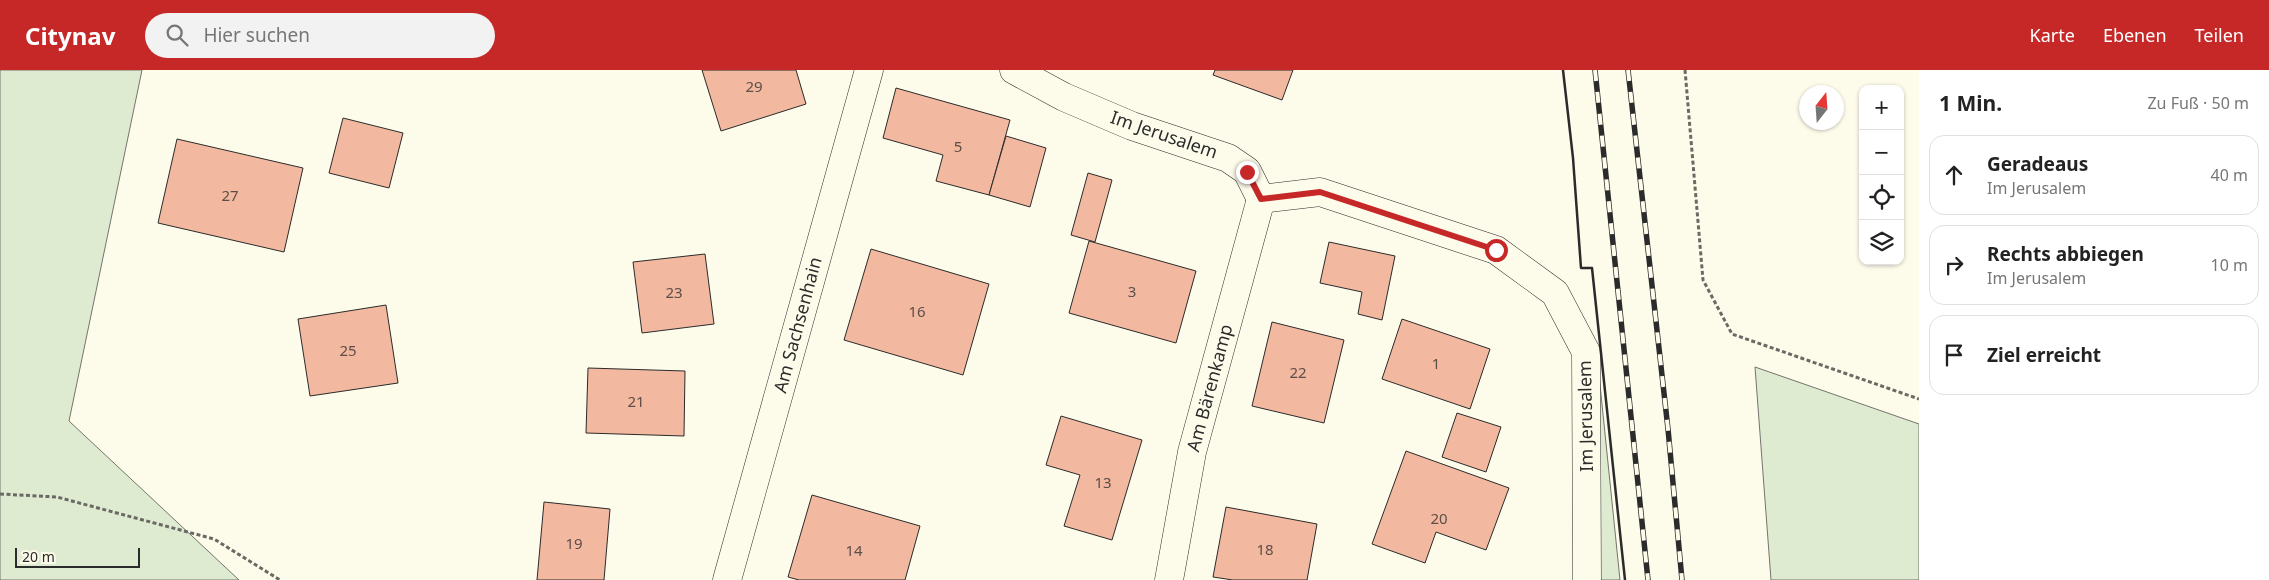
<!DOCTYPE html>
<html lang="de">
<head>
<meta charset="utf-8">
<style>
  body { margin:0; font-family:"Noto Sans",sans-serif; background:#f2f2f2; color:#222 }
  .controls { position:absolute; right:15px; top:15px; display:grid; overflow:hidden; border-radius:10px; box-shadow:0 1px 4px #0004 }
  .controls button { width:45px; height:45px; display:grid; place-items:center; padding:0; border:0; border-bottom:1px solid #e0e0e0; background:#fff; color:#222; font:25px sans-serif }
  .compass { position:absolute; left:1799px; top:15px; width:45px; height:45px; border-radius:50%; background:#fff; box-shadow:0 1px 4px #0004; rotate:17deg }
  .scale { position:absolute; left:15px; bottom:12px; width:125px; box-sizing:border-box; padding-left:5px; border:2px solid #2b2b2b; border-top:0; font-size:14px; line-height:18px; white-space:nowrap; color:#2b2b2b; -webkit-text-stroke:4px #fdfbea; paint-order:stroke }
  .stop { position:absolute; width:15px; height:15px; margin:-11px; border:4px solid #c62828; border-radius:50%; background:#fff }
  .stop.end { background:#c62828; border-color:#fff; box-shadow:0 1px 5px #0008 }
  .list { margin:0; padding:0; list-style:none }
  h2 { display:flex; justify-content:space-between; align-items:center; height:65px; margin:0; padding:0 20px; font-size:21px }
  h2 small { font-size:16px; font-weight:400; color:#767676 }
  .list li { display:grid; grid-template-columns:32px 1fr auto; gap:15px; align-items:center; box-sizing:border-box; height:80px; margin:0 10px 10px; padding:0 10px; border:1px solid #e0e0e0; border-radius:15px }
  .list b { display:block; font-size:19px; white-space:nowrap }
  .list p { margin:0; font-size:16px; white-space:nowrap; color:#767676 }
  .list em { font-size:16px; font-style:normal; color:#767676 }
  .icon { flex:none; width:28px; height:28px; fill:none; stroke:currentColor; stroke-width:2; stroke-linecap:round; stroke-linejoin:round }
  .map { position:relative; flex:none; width:1919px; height:510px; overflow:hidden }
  header { display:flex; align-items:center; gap:30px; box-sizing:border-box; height:70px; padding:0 25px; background:#c62828; color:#fff }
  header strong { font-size:24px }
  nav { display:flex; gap:28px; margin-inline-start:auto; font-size:18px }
  .search { width:350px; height:45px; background:#f2f2f2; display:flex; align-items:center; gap:12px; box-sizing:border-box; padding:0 18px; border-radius:28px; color:#767676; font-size:19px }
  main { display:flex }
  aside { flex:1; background:#fff }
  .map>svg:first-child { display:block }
</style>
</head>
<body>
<header>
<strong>Citynav</strong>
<div class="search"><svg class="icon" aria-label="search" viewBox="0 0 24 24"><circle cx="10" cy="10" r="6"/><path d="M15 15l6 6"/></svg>Hier suchen</div>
<nav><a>Karte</a><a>Ebenen</a><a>Teilen</a></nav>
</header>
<main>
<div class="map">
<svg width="1919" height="510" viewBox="0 0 1919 510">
  <rect width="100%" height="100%" fill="#fdfbea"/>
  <g fill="#deebd1" stroke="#74746e">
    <polygon points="0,0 142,0 69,351 239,510 0,510"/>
    <polygon points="1755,297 1919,354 1919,510 1771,510"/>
    <polygon points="1599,305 1620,510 1595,510"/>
  </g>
  <g fill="#f2b8a0" stroke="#2b2b2b">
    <polygon points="702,0 796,0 806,34 721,61"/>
    <polygon points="1215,0 1293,0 1282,30 1213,5"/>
    <polygon points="896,18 1010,50 989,125 936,111 943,85 883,68"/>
    <polygon points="343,48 403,63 389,118 329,103"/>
    <polygon points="1006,66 1046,78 1030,137 989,125"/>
    <polygon points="177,69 303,98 284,182 158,153"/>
    <polygon points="1088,103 1112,110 1095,172 1071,165"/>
    <polygon points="1089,171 1196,201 1176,273 1069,243"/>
    <polygon points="1329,172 1395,186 1382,250 1358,244 1362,222 1320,213"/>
    <polygon points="871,179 989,214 963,305 844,270"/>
    <polygon points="705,184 714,254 642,263 633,192"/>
    <polygon points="386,235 398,313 310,326 298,249"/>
    <polygon points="1402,249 1490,279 1470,339 1382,309"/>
    <polygon points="1272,252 1344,270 1324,353 1252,336"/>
    <polygon points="588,298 685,301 684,366 586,363"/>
    <polygon points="1457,343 1501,357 1486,402 1442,387"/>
    <polygon points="1061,346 1142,370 1112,470 1064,456 1080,405 1046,395"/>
    <polygon points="1406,381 1509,418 1486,480 1436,462 1425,493 1372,474"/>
    <polygon points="812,425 920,456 905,510 799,510 788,507"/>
    <polygon points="544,432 610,439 604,510 537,510"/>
    <polygon points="1226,437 1317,454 1307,510 1233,510 1213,507"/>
  </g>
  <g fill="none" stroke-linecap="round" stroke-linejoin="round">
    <defs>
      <g id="minor">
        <polyline points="1014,0 1064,27 1132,56 1228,88 1247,101 1261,129 1320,122 1496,180 1555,223 1586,282 1587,510"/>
        <polyline points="727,510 869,0"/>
        <polyline points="1169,510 1192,382 1261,129"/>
      </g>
    </defs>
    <use href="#minor" stroke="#2b2b2b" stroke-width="29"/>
    <g stroke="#6a6964" stroke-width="3" stroke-dasharray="4 2.5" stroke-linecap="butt">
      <polyline points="1685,0 1703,210 1732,264 1919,329"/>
      <polyline points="0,424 57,427 214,469 280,510"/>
    </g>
    <use href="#minor" stroke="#fdfbea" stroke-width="28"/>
    <defs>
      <g id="rail">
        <polyline points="1595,0 1648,510"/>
        <polyline points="1628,0 1668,359 1682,510"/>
      </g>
    </defs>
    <use href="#rail" stroke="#2b2b2b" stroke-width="5.5"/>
    <use href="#rail" stroke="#fdfbea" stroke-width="4" stroke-dasharray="11" stroke-linecap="butt"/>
    <polyline stroke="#2b2b2b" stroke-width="2.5" points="1563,0 1573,88 1581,198 1592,198 1625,510"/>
  </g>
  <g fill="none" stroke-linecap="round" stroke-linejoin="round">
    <polyline stroke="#c62828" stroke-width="6" points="1247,102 1261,129 1320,122 1496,180"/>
  </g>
  <g text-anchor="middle" stroke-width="4" stroke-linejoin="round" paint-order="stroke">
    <g font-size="15" fill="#5d4e48">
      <text x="754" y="22">29</text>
      <text x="958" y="82">5</text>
      <text x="230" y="131">27</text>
      <text x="1132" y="227">3</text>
      <text x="674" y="228">23</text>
      <text x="917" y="247">16</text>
      <text x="348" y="286">25</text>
      <text x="1436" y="299">1</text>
      <text x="1298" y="308">22</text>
      <text x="636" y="337">21</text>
      <text x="1103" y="418">13</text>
      <text x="1439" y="454">20</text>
      <text x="574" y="479">19</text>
      <text x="1265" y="485">18</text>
      <text x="854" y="486">14</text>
    </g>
    <g font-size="18" fill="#2b2b2b" stroke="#fdfbea">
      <text transform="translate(1164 65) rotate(19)" y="6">Im Jerusalem</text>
      <text transform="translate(798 255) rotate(-75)" y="6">Am Sachsenhain</text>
      <text transform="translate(1210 318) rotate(-75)" y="6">Am Bärenkamp</text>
      <text transform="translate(1586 346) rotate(-91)" y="6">Im Jerusalem</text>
    </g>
  </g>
</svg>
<div class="controls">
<button>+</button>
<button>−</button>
<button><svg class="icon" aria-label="locate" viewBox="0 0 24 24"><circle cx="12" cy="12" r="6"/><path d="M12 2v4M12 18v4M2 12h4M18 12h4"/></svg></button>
<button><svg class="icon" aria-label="layers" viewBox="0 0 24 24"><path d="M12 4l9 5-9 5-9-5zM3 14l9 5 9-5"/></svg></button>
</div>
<svg class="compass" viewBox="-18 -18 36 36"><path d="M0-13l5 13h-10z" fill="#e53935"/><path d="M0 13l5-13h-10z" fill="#767676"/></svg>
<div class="scale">20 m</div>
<div class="stop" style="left:1496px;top:180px"></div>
<div class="stop end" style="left:1247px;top:102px"></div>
</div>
<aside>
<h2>1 Min.<small>Zu Fuß · 50 m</small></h2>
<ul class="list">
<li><svg class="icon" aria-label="ahead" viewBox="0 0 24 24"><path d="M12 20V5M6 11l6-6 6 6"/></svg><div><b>Geradeaus</b><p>Im Jerusalem</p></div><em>40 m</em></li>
<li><svg class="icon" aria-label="right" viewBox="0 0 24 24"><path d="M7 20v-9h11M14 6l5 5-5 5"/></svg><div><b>Rechts abbiegen</b><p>Im Jerusalem</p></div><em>10 m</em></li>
<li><svg class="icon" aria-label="arrive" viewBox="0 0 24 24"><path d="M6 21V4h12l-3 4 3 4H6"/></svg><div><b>Ziel erreicht</b></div></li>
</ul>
</aside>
</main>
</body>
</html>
